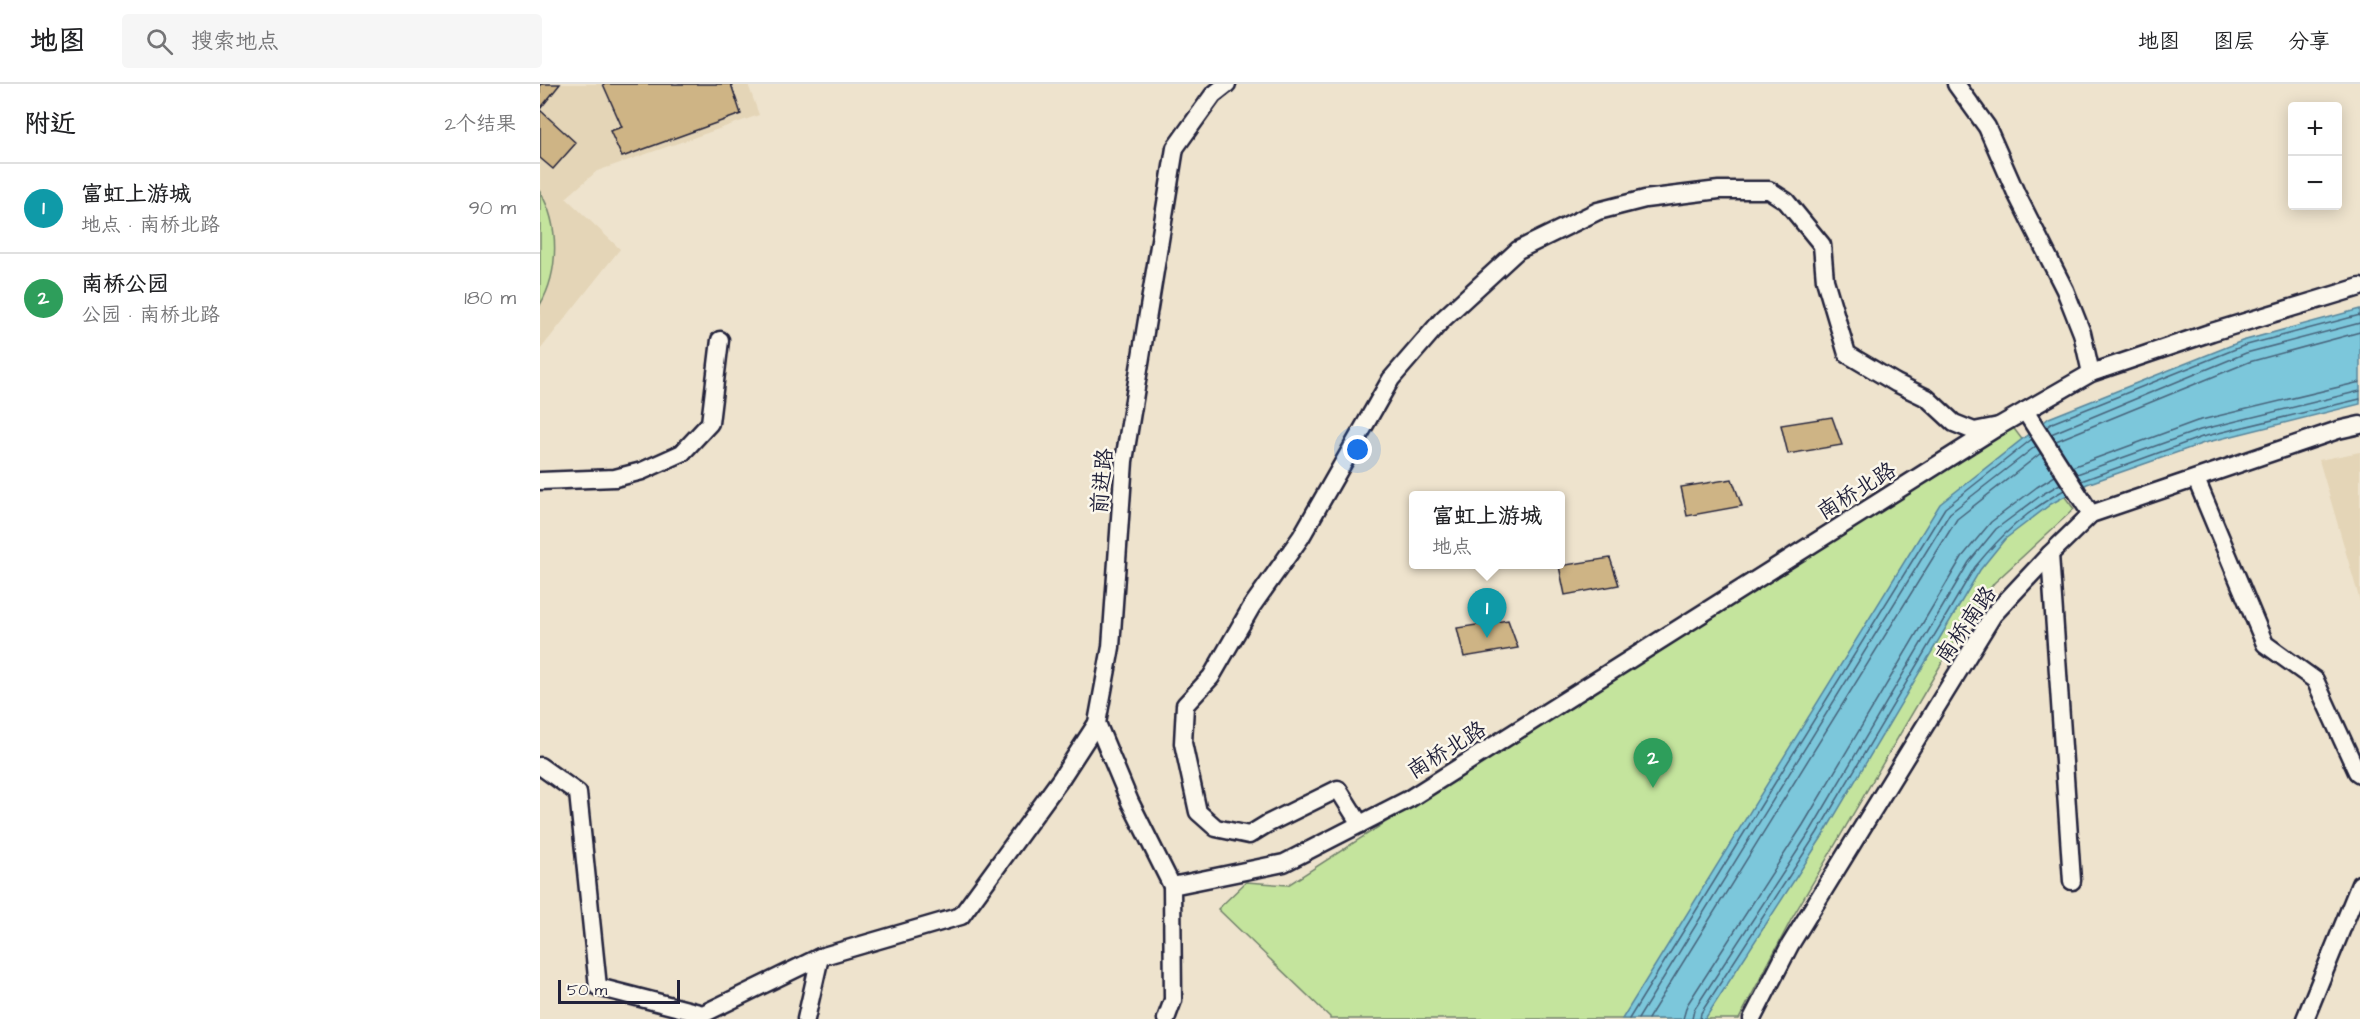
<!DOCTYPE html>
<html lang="zh">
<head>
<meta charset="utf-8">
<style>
  body { margin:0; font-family:"Architects Daughter","LXGW WenKai TC",sans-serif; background:#f6f6f6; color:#202124 }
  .controls { position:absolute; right:18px; top:18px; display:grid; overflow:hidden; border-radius:6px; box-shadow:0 3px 15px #0003 }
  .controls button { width:54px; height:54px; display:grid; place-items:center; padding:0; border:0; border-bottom:2px solid #e0e0e0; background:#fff; color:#202124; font:30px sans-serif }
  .scale { position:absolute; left:18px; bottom:15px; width:122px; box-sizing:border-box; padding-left:6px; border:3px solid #22223b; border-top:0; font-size:16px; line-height:21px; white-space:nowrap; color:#22223b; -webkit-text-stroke:4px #fbf7ec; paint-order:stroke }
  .you { position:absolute; left:818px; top:366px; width:21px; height:21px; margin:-15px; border:4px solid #fff; border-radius:50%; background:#1a73e8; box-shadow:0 0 0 9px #1a73e833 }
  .badge { display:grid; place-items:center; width:39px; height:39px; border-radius:50%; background:#2563eb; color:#fff; font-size:20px; font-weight:700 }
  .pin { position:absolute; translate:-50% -50px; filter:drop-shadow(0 2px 3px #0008) }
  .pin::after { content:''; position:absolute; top:32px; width:21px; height:18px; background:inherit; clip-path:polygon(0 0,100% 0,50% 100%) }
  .popup { position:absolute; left:869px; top:407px; width:156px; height:78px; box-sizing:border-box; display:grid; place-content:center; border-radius:6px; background:#fff; filter:drop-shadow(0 2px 4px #0005); font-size:20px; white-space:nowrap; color:#757577 }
  .popup b { font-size:22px; color:#202124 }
  .popup::after { content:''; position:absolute; left:50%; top:100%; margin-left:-12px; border:12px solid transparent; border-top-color:#fff }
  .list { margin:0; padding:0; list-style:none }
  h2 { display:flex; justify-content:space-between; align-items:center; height:78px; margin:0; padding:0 24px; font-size:26px }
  h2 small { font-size:20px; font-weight:400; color:#757577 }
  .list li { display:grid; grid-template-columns:39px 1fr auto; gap:18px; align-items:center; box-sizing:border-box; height:90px; padding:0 24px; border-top:2px solid #e0e0e0 }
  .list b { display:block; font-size:22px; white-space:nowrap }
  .list p { margin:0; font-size:20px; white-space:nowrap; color:#757577 }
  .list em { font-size:20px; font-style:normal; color:#757577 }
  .icon { flex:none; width:33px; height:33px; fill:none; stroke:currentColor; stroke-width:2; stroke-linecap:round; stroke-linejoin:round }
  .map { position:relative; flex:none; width:1820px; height:935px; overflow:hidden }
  header { display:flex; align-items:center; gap:36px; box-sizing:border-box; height:84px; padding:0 30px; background:#fff; border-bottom:2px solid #e0e0e0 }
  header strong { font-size:28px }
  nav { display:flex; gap:33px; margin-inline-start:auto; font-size:21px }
  .search { width:420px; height:54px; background:#f6f6f6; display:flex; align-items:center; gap:15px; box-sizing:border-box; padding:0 21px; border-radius:6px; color:#757577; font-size:22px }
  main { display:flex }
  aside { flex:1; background:#fff }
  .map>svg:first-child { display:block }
</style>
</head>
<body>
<header>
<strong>地图</strong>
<div class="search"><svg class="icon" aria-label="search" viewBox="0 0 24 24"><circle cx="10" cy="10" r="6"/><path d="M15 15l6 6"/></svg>搜索地点</div>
<nav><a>地图</a><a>图层</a><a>分享</a></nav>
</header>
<main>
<aside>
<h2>附近<small>2个结果</small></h2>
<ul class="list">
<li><span class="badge" style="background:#0f9aa8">1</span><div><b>富虹上游城</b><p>地点 · 南桥北路</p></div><em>90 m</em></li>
<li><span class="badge" style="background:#2e9e5b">2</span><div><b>南桥公园</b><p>公园 · 南桥北路</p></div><em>180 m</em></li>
</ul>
</aside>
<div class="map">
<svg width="1820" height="935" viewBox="0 0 1820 935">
  <rect width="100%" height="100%" fill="#eee3cd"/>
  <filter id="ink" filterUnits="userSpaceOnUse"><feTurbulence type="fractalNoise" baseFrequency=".0167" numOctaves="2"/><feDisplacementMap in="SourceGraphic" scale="12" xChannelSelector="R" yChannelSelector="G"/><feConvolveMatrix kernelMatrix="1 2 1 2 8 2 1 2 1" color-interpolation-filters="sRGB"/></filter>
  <g filter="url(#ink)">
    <g fill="#e4d5b7">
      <polygon points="0,0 208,0 219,31 57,87 26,114 80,165 0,266"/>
      <polygon points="1820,368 1820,517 1779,376"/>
    </g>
    <g fill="#c4e49d" stroke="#73836c" stroke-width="1.5">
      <path d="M 0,108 C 20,141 19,188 0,221 Z"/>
      <polygon points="1469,338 1534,425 1454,499 1420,548 1252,834 1199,935 790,935 790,933 678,825 706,798 748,801"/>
    </g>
    <polygon fill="#7cc7db" stroke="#58859b" stroke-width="1.5" points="1820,225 1820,320 1664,359 1547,400 1511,420 1465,455 1440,486 1282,753 1165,935 1082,935 1400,420 1509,334 1702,257"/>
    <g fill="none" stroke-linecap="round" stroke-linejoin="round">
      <g stroke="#46647b" stroke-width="1.5">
        <polyline points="1507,343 1512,339 1703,262 1820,231"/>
        <polyline points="1511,350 1706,269 1820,239"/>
        <polyline points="1516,357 1709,278 1820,248"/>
        <polyline points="1532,383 1657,337 1820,298"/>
        <polyline points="1537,390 1660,346 1820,307"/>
        <polyline points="1541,397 1662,353 1820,315"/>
        <polyline points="1089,935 1405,424 1492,355"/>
        <polyline points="1098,935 1410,429 1496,362"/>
        <polyline points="1108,935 1417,435 1501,369"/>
        <polyline points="1143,935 1147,921 1263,741 1422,473 1451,438 1497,403 1515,392"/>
        <polyline points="1152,935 1154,926 1271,746 1429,478 1456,445 1503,410 1520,400"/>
        <path d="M 1160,935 L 1161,929 L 1277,749 L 1435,483 C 1462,450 1487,427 1524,406"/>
      </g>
    </g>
    <g fill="#ceb485" stroke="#22223b" stroke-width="1.5">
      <polygon points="0,0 20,0 0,25"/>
      <polygon points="63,0 191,0 201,30 82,73 70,47 82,43"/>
      <polygon points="0,26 36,59 13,85 0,74"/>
      <polygon points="1292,333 1302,361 1248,370 1241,341"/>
      <polygon points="1192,395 1202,422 1147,432 1141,403"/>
      <polygon points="1070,474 1079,501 1025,511 1019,482"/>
      <polygon points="968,536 978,564 924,573 917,544"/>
    </g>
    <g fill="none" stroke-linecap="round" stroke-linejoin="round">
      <defs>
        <g id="minor">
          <polyline points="1416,0 1447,43 1476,109 1525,206 1542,249 1551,289"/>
          <polyline points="1485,327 1551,430"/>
          <polyline points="1656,395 1725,560 1775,596 1817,688 1820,690"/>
          <polyline points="0,397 75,394 102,387 142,369 170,339 180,256"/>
          <polyline points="1510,470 1532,797"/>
          <polyline points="0,682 38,709 58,903 163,930 280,873 266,935"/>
          <polyline points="820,740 798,705 727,740 709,751 676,744 658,728 643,659 645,621 671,593 712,522 761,453 851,295 902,236 978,166 1058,127 1105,115 1179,106 1229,106 1246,117 1282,161 1285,196 1307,270 1356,299 1387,314 1414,339 1434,347 1459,342"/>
          <polyline points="632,802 590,718 557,639 571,563 584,377 635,64 673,11 687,0"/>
          <polyline points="280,873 421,832 520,696 557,639"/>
          <polyline points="626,935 633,916 632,802 744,779 869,715 1459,342 1551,289 1672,248 1820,203"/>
          <polyline points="1212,935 1250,861 1453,531 1510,470 1551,430 1798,346 1820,341"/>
          <polyline points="1765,935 1820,800"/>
        </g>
      </defs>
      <use href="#minor" stroke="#22223b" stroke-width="21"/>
      <use href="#minor" stroke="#fbf7ec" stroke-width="16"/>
    </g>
  </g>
  <g text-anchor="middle" stroke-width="5" stroke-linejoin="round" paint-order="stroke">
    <g font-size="22" fill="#22223b" stroke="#fbf7ec">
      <text transform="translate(561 397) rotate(-85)" y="8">前进路</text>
      <text transform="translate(1316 406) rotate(-32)" y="8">南桥北路</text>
      <text transform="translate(1425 540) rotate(-55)" y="8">南桥南路</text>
      <text transform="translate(906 665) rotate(-32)" y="8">南桥北路</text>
    </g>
  </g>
</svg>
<div class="controls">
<button>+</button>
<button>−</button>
</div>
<div class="scale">50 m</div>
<div class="you"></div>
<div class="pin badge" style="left:947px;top:554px;background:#0f9aa8">1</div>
<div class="popup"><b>富虹上游城</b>地点</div>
<div class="pin badge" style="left:1113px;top:704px;background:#2e9e5b">2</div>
</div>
</main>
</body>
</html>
